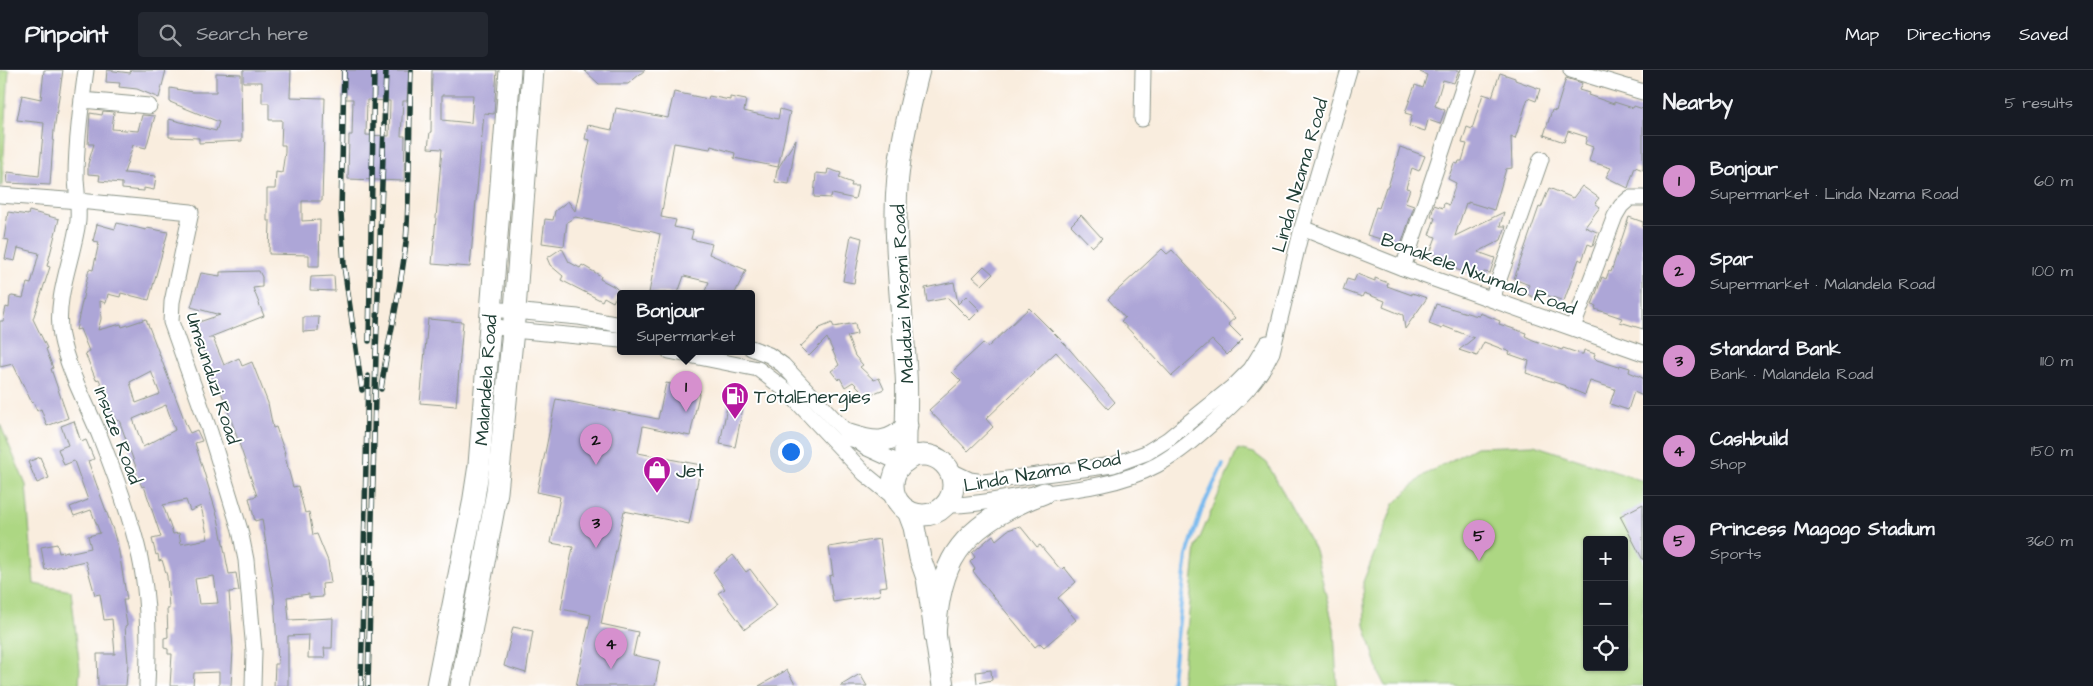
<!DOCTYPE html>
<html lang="en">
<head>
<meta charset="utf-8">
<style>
  body { margin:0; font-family:"Architects Daughter",sans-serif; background:#242831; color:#f1f3f6 }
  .controls { position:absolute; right:15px; bottom:15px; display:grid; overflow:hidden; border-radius:5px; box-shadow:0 1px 4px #0004 }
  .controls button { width:45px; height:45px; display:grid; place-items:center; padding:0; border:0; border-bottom:1px solid #363941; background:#171b24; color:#f1f3f6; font:25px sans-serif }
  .you { position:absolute; left:790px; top:381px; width:18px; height:18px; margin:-12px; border:4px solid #fff; border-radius:50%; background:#1a73e8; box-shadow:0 0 0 8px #1a73e833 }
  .badge { display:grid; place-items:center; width:32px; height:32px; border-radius:50%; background:#d690ce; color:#111; font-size:16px; font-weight:700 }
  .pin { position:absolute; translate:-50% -41px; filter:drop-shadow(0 1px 2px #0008) }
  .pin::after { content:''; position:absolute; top:26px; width:18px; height:15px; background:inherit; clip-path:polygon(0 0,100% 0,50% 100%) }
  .popup { position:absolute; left:617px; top:220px; width:138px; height:65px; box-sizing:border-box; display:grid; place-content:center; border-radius:5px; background:#171b24; filter:drop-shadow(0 1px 4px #0005); font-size:16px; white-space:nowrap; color:#9ea1a6 }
  .popup b { font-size:19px; color:#f1f3f6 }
  .popup::after { content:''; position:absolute; left:50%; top:100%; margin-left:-10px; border:10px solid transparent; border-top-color:#171b24 }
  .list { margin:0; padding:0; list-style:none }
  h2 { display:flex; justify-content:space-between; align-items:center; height:65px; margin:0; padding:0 20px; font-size:21px }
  h2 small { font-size:16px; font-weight:400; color:#9ea1a6 }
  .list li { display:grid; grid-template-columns:32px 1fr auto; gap:15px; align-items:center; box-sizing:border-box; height:90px; padding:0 20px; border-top:1px solid #363941 }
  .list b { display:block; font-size:19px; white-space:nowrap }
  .list p { margin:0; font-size:16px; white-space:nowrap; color:#9ea1a6 }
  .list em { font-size:16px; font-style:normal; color:#9ea1a6 }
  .icon { flex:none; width:28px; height:28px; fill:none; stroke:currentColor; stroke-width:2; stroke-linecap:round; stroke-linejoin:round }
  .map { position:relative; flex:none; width:1643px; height:616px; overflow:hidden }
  header { display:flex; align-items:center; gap:30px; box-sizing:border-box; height:70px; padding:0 25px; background:#171b24; border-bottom:1px solid #363941 }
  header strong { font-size:24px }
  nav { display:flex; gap:28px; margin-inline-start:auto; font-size:18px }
  .search { width:350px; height:45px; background:#242831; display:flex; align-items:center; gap:12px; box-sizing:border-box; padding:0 18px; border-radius:5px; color:#9ea1a6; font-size:19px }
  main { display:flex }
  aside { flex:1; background:#171b24 }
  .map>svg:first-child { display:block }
</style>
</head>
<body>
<header>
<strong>Pinpoint</strong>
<div class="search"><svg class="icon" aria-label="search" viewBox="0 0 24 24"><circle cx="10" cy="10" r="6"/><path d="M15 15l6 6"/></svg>Search here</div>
<nav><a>Map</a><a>Directions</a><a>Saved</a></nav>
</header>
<main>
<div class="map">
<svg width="1643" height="616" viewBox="0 0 1643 616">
  <rect width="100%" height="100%" fill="#fff"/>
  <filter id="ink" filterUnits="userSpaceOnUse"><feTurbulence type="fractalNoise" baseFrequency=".02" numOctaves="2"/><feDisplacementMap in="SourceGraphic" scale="10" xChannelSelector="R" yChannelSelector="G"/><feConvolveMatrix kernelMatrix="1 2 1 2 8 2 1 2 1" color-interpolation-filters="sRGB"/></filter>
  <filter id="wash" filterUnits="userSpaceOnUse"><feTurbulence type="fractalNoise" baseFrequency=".0096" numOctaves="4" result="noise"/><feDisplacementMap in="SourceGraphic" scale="20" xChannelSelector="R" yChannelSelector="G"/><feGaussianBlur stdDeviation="1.12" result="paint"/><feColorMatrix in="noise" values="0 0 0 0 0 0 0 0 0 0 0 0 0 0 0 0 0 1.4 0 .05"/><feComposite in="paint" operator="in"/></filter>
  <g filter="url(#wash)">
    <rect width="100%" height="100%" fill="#f9edde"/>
    <g fill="#add783" stroke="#668a5c" fill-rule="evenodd">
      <polygon points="0,0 9,0 2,116 0,116"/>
      <polygon points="0,354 26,415 34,514 71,521 80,599 79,616 0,616"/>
      <path d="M 1534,375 L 1643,411 L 1643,616 L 1385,616 L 1380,606 L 1365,555 L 1363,512 L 1394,434 L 1424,405 L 1476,377 ZM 1587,470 L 1624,470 L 1624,597 L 1587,597 Z"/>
      <polygon points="1238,379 1254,383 1267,393 1315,480 1334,558 1337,616 1181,616 1196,477"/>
    </g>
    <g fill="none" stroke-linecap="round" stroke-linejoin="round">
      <polyline stroke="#79baee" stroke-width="4" points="1171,616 1187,485 1202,439 1223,394"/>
    </g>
    <g id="blocks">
      <g fill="#ada6d7" fill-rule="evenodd">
        <polygon points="44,0 63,0 54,60 50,115 7,113 8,102 39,106 44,53 17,50 22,25 41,29"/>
        <polygon points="107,0 130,3 131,0 166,0 159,28 137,19 119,17 120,13 106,12"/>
        <polygon points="243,0 291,0 290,27 325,28 322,131 302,131 302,151 320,150 319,196 309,196 309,185 269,184 270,151 267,151 267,119 275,119 276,102 282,103 285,82 285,75 281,75 282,50 269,50 269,33 262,33 262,12 243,12"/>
        <path d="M 344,0 L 409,0 L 407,31 L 403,31 L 401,66 L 405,66 L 404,111 L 348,109 L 349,65 L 352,65 L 353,29 L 342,29 ZM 367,30 L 390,31 L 389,66 L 366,65 Z"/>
        <path d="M 432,0 L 497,0 L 494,44 L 484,43 L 470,197 L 432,194 L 442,79 L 428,78 L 430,62 L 431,62 ZM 442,25 L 473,25 L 471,53 L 442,50 Z"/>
        <polygon points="584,0 645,0 628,14 599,14"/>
        <polygon points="1421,0 1459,0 1454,13 1443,10 1435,36 1445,40 1440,54 1428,50 1425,61 1409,56 1412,45 1405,43 1415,15 1423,18 1427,5 1420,2"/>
        <polygon points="216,3 241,4 242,71 199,73 199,68 169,67 169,49 216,61 219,52 170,32 170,18 193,22 216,22"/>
        <polygon points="1500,3 1515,8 1515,10 1540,19 1536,31 1528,28 1515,69 1511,67 1512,98 1506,99 1494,140 1468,132 1468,134 1466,133 1455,166 1504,142 1500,156 1506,156 1501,170 1478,182 1495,188 1490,203 1484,202 1482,208 1455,199 1457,192 1430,183 1436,167 1429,165 1435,148 1431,147 1434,135 1443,138 1444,133 1449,135 1456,113 1448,109 1454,93 1458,94 1459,91 1462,91 1467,74 1462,73 1467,57 1472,59 1483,24 1492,27"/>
        <polygon points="1566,8 1582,13 1579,20 1589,23 1588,25 1614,34 1614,32 1633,38 1634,36 1643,39 1643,100 1635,97 1628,118 1606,107 1611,98 1589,91 1593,77 1585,74 1587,67 1568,61 1564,72 1544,65 1552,40 1556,41"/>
        <polygon points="674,22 708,29 709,26 730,30 730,27 746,30 744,41 778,49 780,39 790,42 778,97 734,88 735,83 711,76 710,79 674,73 661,147 676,150 674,157 693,161 691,169 712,174 709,184 746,200 735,223 704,223 709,212 684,206 678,223 649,223 660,164 653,162 575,147 567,152 564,176 542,173 545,149 553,150 555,141 568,131 575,141 590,70 585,69 588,55 612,60 616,38 668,48"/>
        <polygon points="103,41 114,42 112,59 138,61 142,45 155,46 146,78 133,75 124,103 156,106 154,120 144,118 144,121 122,119 122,113 99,111 100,105 88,104 88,94 94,74 88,74 90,43 102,45"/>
        <polygon points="796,69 789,114 775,112 777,100"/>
        <polygon points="1400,77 1425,86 1419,101 1412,98 1406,118 1410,119 1405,133 1414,136 1401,175 1367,165 1376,137 1379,138 1386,117 1388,117"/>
        <polygon points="828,99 841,103 839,108 852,113 851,116 858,116 855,129 832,124 831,128 814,127 816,103 827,104"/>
        <polygon points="1582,116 1599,128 1595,133 1600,137 1585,157 1597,162 1593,176 1588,174 1582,191 1579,189 1564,231 1540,223 1537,229 1525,223 1529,215 1514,209 1539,137 1541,138 1549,118 1573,128"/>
        <polygon points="29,141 59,149 47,196 50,197 33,249 47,278 46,279 53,298 51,299 68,348 47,356 41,339 37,341 33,332 32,333 13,294 0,297 0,251 3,251 6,237 9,238 10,227 12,226 23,228 27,213 31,214 39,183 18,178 15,191 5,189 9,170 4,169 8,142 28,145"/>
        <polygon points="1081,145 1102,168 1092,177 1071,155"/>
        <polygon points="1629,147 1643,152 1643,259 1620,252 1622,248 1595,239 1596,236 1592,235 1602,207 1606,209 1609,201 1611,202"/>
        <path d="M 117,153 L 146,160 L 147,158 L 168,162 L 149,230 L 121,223 L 120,227 L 108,224 L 106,233 L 100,231 L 101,249 L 98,260 L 121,254 L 122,257 L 146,249 L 187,357 L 190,363 L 197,360 L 202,371 L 195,373 L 218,448 L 229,504 L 236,503 L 239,521 L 229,522 L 233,579 L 231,616 L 219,616 L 219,602 L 194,603 L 193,616 L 170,616 L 172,584 L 168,584 L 168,579 L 164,578 L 164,568 L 168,567 L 167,539 L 169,539 L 167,506 L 162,490 L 159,491 L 158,484 L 156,485 L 152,469 L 161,467 L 144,416 L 142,417 L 135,400 L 137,400 L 119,350 L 116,351 L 99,309 L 96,310 L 85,283 L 89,281 L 80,259 L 76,260 L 89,199 L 93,200 L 99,172 L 93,171 L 97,154 L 115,159 ZM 151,301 L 160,324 L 136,333 L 130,312 ZM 166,335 L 175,360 L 143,377 L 133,349 ZM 186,430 L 190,441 L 201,436 L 208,469 L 181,474 L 179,463 L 173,464 L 163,435 ZM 214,506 L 218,533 L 199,534 L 195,509 Z"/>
        <polygon points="851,165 862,168 854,213 843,211"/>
        <polygon points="562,178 569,192 580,198 582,195 601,206 600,209 615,217 619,221 613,232 604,227 602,231 561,210 563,206 550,195 547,188"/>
        <polygon points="1162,179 1167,184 1172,180 1235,248 1228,254 1243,269 1227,285 1212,270 1172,306 1121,251 1125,248 1108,229"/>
        <polygon points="984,196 993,204 982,215 973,207"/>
        <polygon points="259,201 262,207 262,217 253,218 264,246 208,268 213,268 224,295 239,288 242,296 252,292 268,333 273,358 276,357 285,383 284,383 293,417 298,416 305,443 309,442 313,465 317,464 328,491 331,513 322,514 323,527 309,528 309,524 287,527 289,550 333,548 332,578 324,578 325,588 308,588 309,565 288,566 288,616 274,616 275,594 278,594 274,525 262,449 255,451 249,428 257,426 225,332 217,312 214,313 208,299 210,298 193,254 220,245 191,237 201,203 220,206 220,202"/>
        <polygon points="1357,204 1375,211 1375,208 1388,213 1387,216 1412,225 1412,223 1427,228 1405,259 1403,245 1383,237 1385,231 1364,223 1362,227 1343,220 1347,209 1354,211"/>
        <polygon points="334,206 335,221 310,220 311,207"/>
        <polygon points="954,212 958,234 966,226 980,240 970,250 948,228 927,232 925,218"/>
        <polygon points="1436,234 1474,245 1479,246 1480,243 1500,251 1499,254 1526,263 1525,266 1533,270 1562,280 1563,278 1581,284 1583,284 1584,280 1595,284 1594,287 1597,290 1619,297 1620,295 1630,298 1629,302 1643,308 1643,326 1634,322 1628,340 1610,334 1615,319 1590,311 1585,325 1566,317 1566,316 1526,303 1529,291 1509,284 1510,282 1484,272 1477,286 1459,280 1474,268 1443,256 1442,259 1429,254"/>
        <polygon points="1029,238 1065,274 1115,332 1108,339 1056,282 986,349 993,357 968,381 929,340 961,311 952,302 983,273 988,277"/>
        <polygon points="303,247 319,247 318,261 303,262"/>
        <polygon points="428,249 463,252 456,336 420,333"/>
        <polygon points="832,253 834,257 855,253 857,264 847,266 855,286 863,295 860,297 874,310 879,308 884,319 867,326 853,312 845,317 840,308 838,310 831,301 839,295 827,268 809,286 800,277 820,258"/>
        <polygon points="666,313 700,320 690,366 643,356 638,383 701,395 689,454 624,441 601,554 638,562 633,585 660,591 655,616 576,616 591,545 561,539 573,477 551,473 560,427 537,422 556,329 658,349"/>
        <polygon points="730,321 746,323 735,377 720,374"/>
        <polygon points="74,351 81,372 86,370 94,389 88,391 113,460 119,482 127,530 123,530 127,555 125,556 128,593 126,616 98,616 97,584 115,584 112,549 104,550 100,524 95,525 86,493 85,491 45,500 41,477 57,474 59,483 68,481 68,483 91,478 88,466 100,463 91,440 74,446 70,437 88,430 74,391 64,395 58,379 68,375 61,356"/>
        <polygon points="40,387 49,408 37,413 28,392"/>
        <polygon points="1643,434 1643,490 1620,446"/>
        <polygon points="1020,456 1037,477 1040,475 1061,500 1064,497 1076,512 1058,528 1076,550 1044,577 1040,573 1035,577 983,514 973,501 975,499 970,492 975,487 972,483 993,465 996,470 1008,460"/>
        <polygon points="880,469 887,516 879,517 880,525 833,532 829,506 833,505 829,477"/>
        <polygon points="733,485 746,502 750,499 777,535 745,559 718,523 725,519 713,502"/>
        <polygon points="513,557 533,561 526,603 504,596"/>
        <polygon points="787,600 796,616 759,616"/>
        <polygon points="991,600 992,610 977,613 976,602"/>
        <polygon points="860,604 867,616 840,616"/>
      </g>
    </g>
  </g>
  <g filter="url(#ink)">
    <use href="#blocks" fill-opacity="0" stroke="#8c9589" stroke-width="1"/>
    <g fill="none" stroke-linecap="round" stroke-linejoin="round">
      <defs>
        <g id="street">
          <path d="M 86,0 C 81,36 76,72 76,109 C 77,124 79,136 78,151 C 73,189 54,228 61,266 C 68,302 88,336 101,369 C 116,407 131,447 140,488 C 149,530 149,573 147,616"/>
          <polyline points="1571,0 1643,22"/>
          <polyline points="82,30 149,36"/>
          <polyline points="1142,49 1143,0"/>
          <polyline points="0,125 79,131 191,142 172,232 171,252 210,362 240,460 246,490 254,581 253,616"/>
          <polyline points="1302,158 1403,198 1643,283"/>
          <polyline points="1403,198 1469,0"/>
          <polyline points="1492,229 1541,89"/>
          <polyline points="491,239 578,247 621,255"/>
          <polyline points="489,255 513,260 621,270"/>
          <polyline points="1573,257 1615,146 1621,136 1630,128 1643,128"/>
          <polyline points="751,278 769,285 783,295 849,365 867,378 902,394"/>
          <polyline points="669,281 758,299 787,321 865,404 897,430"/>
          <polyline points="949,400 970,410 984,412 1113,395 1146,383 1167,370 1236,314 1251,299 1267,273"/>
          <path d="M 945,435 C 970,436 995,430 1020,426 C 1066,420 1116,417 1157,395 C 1179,383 1198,366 1217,349 C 1239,329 1259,310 1272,282 L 1302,158 L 1349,0"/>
        </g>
        <g id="secondary">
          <path d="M 849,365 C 874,373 888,376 907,356"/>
          <circle cx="923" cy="415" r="30"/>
          <path d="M 906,391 C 905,361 908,332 906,303 C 903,249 896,196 896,143 C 896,94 907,47 919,0"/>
          <polyline points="908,441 914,457 920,488 927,508 943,616"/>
          <path d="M 935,565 C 937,540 940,513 952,490 C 970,456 1009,436 1044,423"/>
          <polyline points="437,616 473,434 479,395 510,0"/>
          <polyline points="461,616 497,422 515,240 533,0"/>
        </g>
      </defs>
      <use href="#street" stroke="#8c9589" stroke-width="17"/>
      <use href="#secondary" stroke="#8c9589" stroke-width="23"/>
      <use href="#street" stroke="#fff" stroke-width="15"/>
      <use href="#secondary" stroke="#fff" stroke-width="21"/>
      <defs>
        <g id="rail">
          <polyline points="344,0 341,143 344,196 362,320"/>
          <polyline points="369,271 374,0"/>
          <path d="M 381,319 C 388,270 401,221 406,172 C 410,115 409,57 411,0"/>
          <polyline points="361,616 368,306"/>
          <polyline points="368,616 376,283 386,0"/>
        </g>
      </defs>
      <use href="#rail" stroke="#1f3d34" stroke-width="5.5"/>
      <use href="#rail" stroke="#fff" stroke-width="4" stroke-dasharray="11" stroke-linecap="butt"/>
    </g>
  </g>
  <defs>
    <symbol id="fuel-pin" viewBox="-11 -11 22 30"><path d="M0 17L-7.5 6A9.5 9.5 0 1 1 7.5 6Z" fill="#b5179e" stroke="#fff"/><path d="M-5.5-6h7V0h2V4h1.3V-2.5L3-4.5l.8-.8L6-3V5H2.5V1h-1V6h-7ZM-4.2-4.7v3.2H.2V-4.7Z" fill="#fff"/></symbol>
    <symbol id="shop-pin" viewBox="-11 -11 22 30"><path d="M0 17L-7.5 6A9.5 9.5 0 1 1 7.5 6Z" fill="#b5179e" stroke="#fff"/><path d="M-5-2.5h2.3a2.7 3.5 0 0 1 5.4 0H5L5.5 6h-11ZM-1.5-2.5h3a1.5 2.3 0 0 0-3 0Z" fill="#fff"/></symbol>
  </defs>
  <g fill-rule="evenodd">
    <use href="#fuel-pin" x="719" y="310" width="32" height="43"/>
    <use href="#shop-pin" x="641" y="384" width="32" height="43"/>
  </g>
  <g text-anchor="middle" stroke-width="4" stroke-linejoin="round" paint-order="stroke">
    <g font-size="19" fill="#1f3d34" stroke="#fff">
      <text transform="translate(1299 105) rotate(-74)" y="7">Linda Nzama Road</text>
      <text transform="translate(1479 203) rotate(20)" y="7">Bonakele Nxumalo Road</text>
      <text transform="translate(902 224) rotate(-93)" y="7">Mduduzi Msomi Road</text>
      <text transform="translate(214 308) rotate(72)" y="7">Umsunduzi Road</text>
      <text transform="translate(485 310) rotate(-86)" y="7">Malandela Road</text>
      <text transform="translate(119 365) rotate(69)" y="7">Insuze Road</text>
      <text transform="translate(1042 401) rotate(-10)" y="7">Linda Nzama Road</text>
    </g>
    <g font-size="19" fill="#1f3d34" stroke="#fff" text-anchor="start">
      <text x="754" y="333">TotalEnergies</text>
      <text x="676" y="407">Jet</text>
    </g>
  </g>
</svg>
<div class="controls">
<button>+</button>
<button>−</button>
<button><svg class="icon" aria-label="locate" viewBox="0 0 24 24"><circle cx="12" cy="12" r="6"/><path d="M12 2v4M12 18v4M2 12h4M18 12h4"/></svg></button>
</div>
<div class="you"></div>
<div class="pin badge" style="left:686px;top:342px">1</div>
<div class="popup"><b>Bonjour</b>Supermarket</div>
<div class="pin badge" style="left:596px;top:395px">2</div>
<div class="pin badge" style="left:596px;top:478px">3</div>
<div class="pin badge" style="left:611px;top:599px">4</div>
<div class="pin badge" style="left:1479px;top:491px">5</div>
</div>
<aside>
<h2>Nearby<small>5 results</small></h2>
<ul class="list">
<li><span class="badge">1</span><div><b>Bonjour</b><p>Supermarket · Linda Nzama Road</p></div><em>60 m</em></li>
<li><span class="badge">2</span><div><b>Spar</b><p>Supermarket · Malandela Road</p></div><em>100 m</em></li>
<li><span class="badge">3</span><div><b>Standard Bank</b><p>Bank · Malandela Road</p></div><em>110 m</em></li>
<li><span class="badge">4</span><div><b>Cashbuild</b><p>Shop</p></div><em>150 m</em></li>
<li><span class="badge">5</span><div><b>Princess Magogo Stadium</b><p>Sports</p></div><em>360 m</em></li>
</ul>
</aside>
</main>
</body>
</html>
